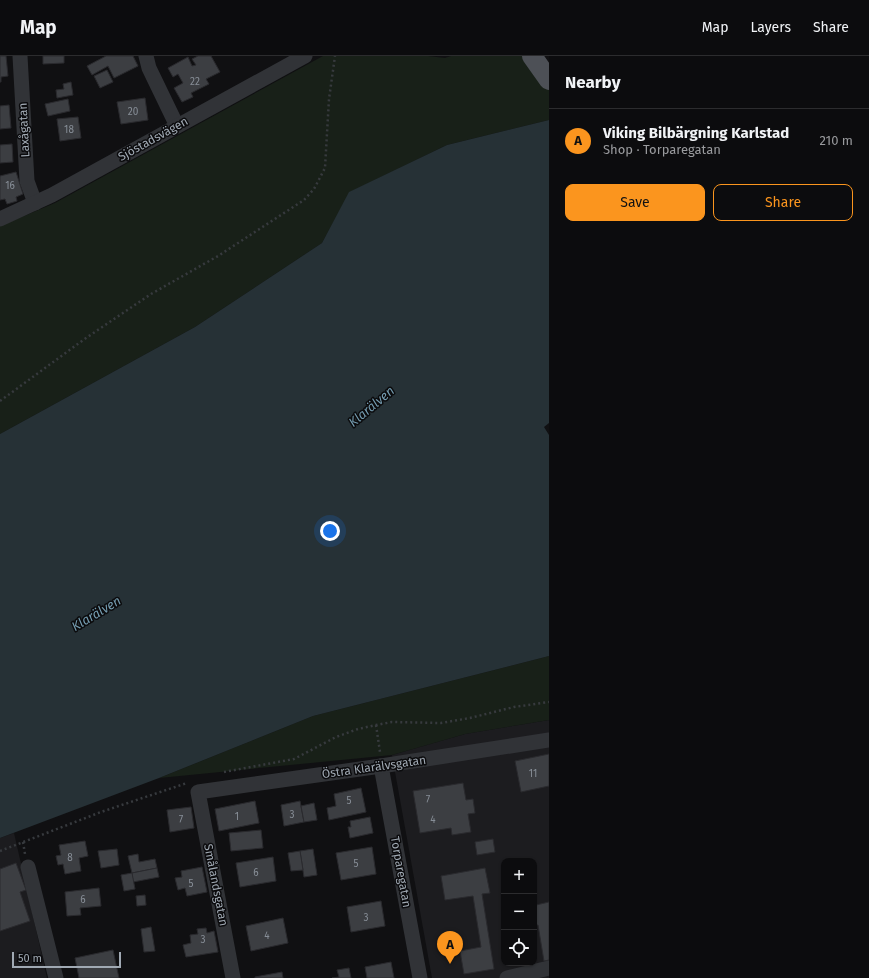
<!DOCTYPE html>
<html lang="en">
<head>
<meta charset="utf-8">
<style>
  body { margin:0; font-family:"Fira Sans",sans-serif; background:#151517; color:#f1f3f6 }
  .controls { position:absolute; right:12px; bottom:12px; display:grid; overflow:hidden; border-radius:8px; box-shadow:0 1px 3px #0004 }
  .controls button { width:36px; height:36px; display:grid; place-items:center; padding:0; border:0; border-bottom:1px solid #2c2c2e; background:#0c0c0e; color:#f1f3f6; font:20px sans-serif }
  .scale { position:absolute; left:12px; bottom:10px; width:109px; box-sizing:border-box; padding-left:4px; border:2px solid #a0a9b3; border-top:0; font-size:11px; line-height:14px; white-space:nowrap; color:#a0a9b3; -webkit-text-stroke:3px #0b0b0d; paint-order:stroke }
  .you { position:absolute; left:330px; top:475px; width:14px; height:14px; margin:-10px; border:3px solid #fff; border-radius:50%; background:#1a73e8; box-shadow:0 0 0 6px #1a73e833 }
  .badge { display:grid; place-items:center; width:26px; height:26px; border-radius:50%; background:#fb951e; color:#111; font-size:13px; font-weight:700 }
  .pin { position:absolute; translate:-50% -33px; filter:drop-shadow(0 1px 2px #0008) }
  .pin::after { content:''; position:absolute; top:21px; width:14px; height:12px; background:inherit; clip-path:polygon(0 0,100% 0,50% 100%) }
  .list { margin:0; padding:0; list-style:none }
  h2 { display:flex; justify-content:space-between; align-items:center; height:52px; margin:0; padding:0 16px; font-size:17px }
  h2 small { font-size:13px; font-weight:400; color:#9a9b9e }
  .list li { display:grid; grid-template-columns:26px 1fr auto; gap:12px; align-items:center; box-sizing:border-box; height:64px; padding:0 16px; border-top:1px solid #2c2c2e }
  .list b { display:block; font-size:15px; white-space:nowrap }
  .list p { margin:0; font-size:13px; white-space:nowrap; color:#9a9b9e }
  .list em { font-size:13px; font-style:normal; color:#9a9b9e }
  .actions { display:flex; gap:8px; padding:12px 16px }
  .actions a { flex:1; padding:9px 0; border:1px solid #fb951e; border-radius:8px; text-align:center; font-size:14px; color:#fb951e }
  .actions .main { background:#fb951e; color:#111 }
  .icon { flex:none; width:22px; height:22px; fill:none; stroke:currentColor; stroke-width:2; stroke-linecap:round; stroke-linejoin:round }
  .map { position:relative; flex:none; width:549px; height:922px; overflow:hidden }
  header { display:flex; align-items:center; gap:24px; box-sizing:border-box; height:56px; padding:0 20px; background:#0c0c0e; border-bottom:1px solid #2c2c2e }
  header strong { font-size:19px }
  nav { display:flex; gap:22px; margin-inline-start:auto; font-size:14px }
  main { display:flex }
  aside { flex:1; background:#0c0c0e }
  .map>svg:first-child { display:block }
</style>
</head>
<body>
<header>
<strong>Map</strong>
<nav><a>Map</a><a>Layers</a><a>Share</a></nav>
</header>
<main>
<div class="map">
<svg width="549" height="922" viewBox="0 0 549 922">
  <rect width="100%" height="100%" fill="#101012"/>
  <g fill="#1c1c1f" fill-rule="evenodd">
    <path d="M 549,664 L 549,922 L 432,922 L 392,699 L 465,678 ZM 504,805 L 534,805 L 534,907 L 504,907 Z"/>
    <polygon points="14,777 47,922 0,922 0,782"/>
  </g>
  <g fill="#182018">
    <polygon points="323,0 428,0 445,2 451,0 524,0 549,34 549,64 447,89 350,136 322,187 195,271 0,378 0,170 55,147"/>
    <polygon points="549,600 549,664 465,678 392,699 159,722 313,660"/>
  </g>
  <polygon fill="#263136" points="549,64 549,367 544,371 549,379 549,600 313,660 159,722 0,782 0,378 195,271 322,187 349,136 447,89"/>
  <g fill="#3c3e42" stroke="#2a2a2e">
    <polygon points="0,0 6,0 8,20 1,21 1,26 0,26"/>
    <polygon points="43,0 64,0 64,7 43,8"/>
    <polygon points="106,0 133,0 138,10 114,22 108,10 92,19 87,10"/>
    <polygon points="198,0 211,0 220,16 206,23 209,28 191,37 193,41 182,46 174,32 183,27 178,18 173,21 168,12 188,1 192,10 196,9 192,3"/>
    <polygon points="107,14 113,26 100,32 94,20"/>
    <polygon points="71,26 73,39 57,42 56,34 64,33 63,28"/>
    <polygon points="145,42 148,64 121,68 117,46"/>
    <polygon points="68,43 70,55 48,60 45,48"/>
    <polygon points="9,49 11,72 0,73 0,50"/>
    <polygon points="78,61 81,82 60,85 57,63"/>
    <polygon points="12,88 13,106 0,107 0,89"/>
    <polygon points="16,116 23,138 16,141 17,145 7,148 5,143 0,144 0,120"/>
    <polygon points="549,698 549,730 521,736 515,705"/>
    <polygon points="463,727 466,744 473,743 475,757 468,758 471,776 452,779 451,772 420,777 413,735"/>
    <polygon points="361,732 366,756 329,764 327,752 336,750 334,738"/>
    <polygon points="255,745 259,767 219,775 215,753"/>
    <polygon points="300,745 304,766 284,770 281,749"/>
    <polygon points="314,747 317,764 304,766 301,750"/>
    <polygon points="191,751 194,772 170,776 167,754"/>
    <polygon points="370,761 373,777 350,782 348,771 351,771 350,765"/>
    <polygon points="261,774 263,792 231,795 229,777"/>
    <polygon points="493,783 495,796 477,799 475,786"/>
    <polygon points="85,785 88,800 79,802 81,815 65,818 63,808 58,809 56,800 61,799 59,789"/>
    <polygon points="372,791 376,818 341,824 336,797"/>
    <polygon points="117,793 119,809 101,812 98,795"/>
    <polygon points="313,793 317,819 304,821 300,795"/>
    <polygon points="300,795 303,814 291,815 288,797"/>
    <polygon points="138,798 139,806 155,803 157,812 132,817 128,800"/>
    <polygon points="273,801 276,825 240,831 236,807"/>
    <polygon points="16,807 26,834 20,836 30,865 0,875 0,813"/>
    <polygon points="202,811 207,836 187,840 185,832 178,834 175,822 182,821 181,815"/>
    <polygon points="157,812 159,821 133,826 132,817"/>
    <polygon points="485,812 490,837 482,838 494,913 464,918 460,895 481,891 473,840 445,844 441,820"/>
    <polygon points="132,817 135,833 124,835 121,819"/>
    <polygon points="99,832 101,850 80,852 81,859 67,860 65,836"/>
    <polygon points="145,839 146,849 137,850 136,840"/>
    <polygon points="534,839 536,849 549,846 549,904 544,905 538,869 534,869"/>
    <polygon points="381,845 385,870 351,876 347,851"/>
    <polygon points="283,862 288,887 251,895 246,870"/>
    <polygon points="151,871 155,895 144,896 141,873"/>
    <polygon points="206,872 207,877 214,875 218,896 186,901 183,889 191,887 190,879 198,878 197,873"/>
    <polygon points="113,894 119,922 79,922 75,902"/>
    <polygon points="391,906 394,922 367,922 365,911"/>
    <polygon points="349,912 351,922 332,922 339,921 337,914"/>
    <polygon points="282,916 283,922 255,922 255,921"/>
  </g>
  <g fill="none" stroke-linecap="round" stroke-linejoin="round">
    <g stroke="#373a3e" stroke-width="2.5" stroke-dasharray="2 3" stroke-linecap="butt">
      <polyline points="0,345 86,282 151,238 218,200 304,144 314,133 325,112 329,43 335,0"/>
      <polyline points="376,669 380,696"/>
      <polyline points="224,716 294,703 336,681 358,673 376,669 392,666 441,667 470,662 514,651 549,646"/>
      <polyline points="23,786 25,798"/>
      <polyline points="0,795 101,756 187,727"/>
    </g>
    <g stroke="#313337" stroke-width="15">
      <polyline points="20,0 27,125 35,147"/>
      <polyline points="146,0 149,12 177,70"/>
      <polyline points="0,163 52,139 305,0"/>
      <polyline points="381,710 420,922"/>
      <polyline points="28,811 56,922"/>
      <polyline points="233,922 198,736 381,710 549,684"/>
      <polyline points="507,922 549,912"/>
    </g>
    <polyline stroke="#4d5056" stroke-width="20" points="532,0 549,24"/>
  </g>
  <g text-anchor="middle" stroke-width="3" stroke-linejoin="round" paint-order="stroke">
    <g font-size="10" fill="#878e97">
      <text x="195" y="29">22</text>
      <text x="133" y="59">20</text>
      <text x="69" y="77">18</text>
      <text x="10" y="133">16</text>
      <text x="533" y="721">11</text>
      <text x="428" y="747">7</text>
      <text x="349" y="748">5</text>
      <text x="292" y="762">3</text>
      <text x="237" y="764">1</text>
      <text x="181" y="767">7</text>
      <text x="433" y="767">4</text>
      <text x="70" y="805">8</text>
      <text x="356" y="811">5</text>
      <text x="256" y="820">6</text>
      <text x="191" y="831">5</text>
      <text x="83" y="847">6</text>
      <text x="366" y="865">3</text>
      <text x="267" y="883">4</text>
      <text x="203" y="887">3</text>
    </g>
    <g font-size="12" fill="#a0a9b3" stroke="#0b0b0d">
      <text transform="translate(24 74) rotate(-93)" y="4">Laxågatan</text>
      <text transform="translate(153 83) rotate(-29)" y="4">Sjöstadsvägen</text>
      <text transform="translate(374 711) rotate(-8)" y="4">Östra Klarälvsgatan</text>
      <text transform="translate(401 816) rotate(80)" y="4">Torparegatan</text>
      <text transform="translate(216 829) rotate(79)" y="4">Smålandsgatan</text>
    </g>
    <g font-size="13" font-style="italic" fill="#759db1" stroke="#0b0b0d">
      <text transform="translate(371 350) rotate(-40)" y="5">Klarälven</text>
      <text transform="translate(96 557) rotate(-31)" y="5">Klarälven</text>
    </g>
  </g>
</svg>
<div class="controls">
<button>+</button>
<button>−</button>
<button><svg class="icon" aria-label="locate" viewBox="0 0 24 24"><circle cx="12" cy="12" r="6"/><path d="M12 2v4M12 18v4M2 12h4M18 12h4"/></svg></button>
</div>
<div class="scale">50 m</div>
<div class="you"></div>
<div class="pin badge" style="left:450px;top:908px">A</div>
</div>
<aside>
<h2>Nearby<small></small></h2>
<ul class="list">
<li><span class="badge">A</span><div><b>Viking Bilbärgning Karlstad</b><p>Shop · Torparegatan</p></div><em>210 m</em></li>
</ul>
<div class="actions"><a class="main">Save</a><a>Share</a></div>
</aside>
</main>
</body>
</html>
